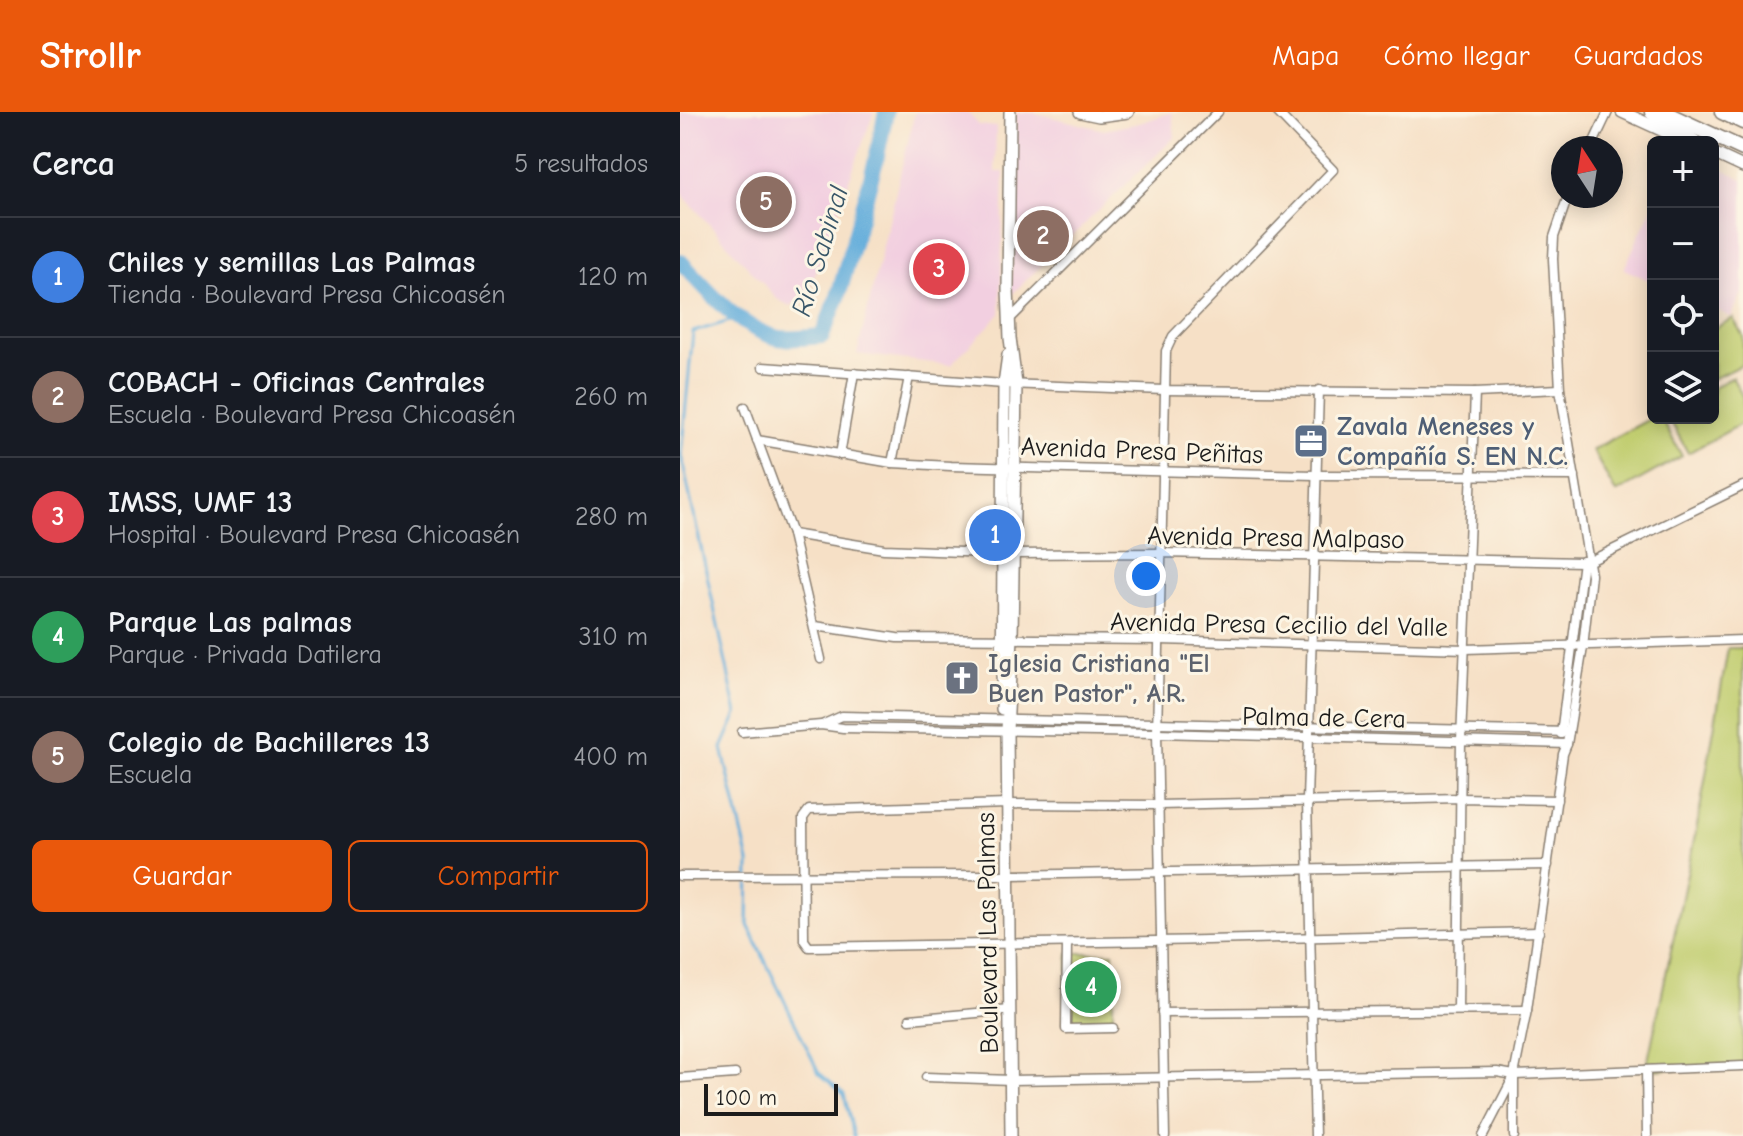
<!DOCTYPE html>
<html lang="es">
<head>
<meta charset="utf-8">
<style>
  body { margin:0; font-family:"Comic Neue",sans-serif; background:#242831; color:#f1f3f6 }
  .controls { position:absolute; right:24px; top:24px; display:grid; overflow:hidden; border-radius:12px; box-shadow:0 4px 20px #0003 }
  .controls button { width:72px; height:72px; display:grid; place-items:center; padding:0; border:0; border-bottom:2px solid #363941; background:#171b24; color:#f1f3f6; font:40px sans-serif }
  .compass { position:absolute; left:871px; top:24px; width:72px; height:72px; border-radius:50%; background:#171b24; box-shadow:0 4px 20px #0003; rotate:348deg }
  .scale { position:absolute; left:24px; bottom:20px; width:134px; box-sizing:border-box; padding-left:8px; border:4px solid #1c1c1c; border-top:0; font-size:22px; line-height:28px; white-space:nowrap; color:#1c1c1c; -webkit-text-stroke:6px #fcf5e5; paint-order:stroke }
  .you { position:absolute; left:466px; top:464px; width:28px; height:28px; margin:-20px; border:6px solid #fff; border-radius:50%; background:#1a73e8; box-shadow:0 0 0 12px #1a73e833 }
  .badge { display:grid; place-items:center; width:52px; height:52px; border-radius:50%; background:#ea580c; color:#fff; font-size:26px; font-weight:700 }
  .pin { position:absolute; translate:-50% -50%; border:4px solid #fff; box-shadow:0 2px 8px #0006 }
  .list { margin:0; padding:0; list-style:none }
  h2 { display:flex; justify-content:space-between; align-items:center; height:104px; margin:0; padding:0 32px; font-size:34px }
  h2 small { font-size:26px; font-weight:400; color:#9ea1a6 }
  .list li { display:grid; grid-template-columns:52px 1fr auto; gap:24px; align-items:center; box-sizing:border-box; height:120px; padding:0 32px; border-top:2px solid #363941 }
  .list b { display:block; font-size:30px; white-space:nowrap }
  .list p { margin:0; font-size:26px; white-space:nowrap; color:#9ea1a6 }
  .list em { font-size:26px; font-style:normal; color:#9ea1a6 }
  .actions { display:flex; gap:16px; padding:24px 32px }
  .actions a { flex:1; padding:18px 0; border:2px solid #ea580c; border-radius:12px; text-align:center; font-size:28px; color:#ea580c }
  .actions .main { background:#ea580c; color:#fff }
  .icon { flex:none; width:44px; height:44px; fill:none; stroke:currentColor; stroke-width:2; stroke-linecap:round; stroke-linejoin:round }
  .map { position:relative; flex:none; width:1063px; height:1024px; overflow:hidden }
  header { display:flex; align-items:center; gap:48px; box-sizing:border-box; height:112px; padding:0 40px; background:#ea580c; color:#fff }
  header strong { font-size:38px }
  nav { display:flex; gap:44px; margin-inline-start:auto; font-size:28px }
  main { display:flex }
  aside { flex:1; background:#171b24 }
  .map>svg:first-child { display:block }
</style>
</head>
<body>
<header>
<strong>Strollr</strong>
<nav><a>Mapa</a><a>Cómo llegar</a><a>Guardados</a></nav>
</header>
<main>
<aside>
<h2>Cerca<small>5 resultados</small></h2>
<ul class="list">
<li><span class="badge" style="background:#3f7fe0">1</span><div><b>Chiles y semillas Las Palmas</b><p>Tienda · Boulevard Presa Chicoasén</p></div><em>120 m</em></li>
<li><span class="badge" style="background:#8d6e63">2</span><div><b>COBACH - Oficinas Centrales</b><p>Escuela · Boulevard Presa Chicoasén</p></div><em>260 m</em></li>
<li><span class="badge" style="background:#e0444e">3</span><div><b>IMSS, UMF 13</b><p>Hospital · Boulevard Presa Chicoasén</p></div><em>280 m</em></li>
<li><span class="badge" style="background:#2e9e5b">4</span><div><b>Parque Las palmas</b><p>Parque · Privada Datilera</p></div><em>310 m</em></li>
<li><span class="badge" style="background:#8d6e63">5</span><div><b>Colegio de Bachilleres 13</b><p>Escuela</p></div><em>400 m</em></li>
</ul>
<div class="actions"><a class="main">Guardar</a><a>Compartir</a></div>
</aside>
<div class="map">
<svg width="1063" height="1024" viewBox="0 0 1063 1024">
  <rect width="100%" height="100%" fill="#fcf5e5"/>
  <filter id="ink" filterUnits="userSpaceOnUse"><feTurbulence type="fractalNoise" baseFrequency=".0125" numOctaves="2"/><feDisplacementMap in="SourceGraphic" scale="16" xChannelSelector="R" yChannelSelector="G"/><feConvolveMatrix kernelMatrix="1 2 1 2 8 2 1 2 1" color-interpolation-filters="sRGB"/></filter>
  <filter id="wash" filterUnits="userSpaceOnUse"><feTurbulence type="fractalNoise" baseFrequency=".006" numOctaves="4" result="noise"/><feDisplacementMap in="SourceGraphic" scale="32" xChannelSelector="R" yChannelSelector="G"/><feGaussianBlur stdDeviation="1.8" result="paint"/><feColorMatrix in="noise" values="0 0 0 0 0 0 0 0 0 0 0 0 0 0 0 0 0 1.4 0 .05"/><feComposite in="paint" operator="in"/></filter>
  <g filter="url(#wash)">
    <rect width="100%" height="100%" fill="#f6e0c6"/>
    <g fill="#f2cfe0">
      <polygon points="0,0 194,0 131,173 122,187 110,194 97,187 0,80"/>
      <polygon points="235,0 284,0 288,1 299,13 316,15 315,60 324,60 320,202 271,253 177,242"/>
      <polygon points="336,0 351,0 424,18 460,11 492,0 495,25 331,183"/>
      <polygon points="1033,53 1063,67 1063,179 1051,205 1033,196"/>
      <polygon points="973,93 973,170 944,157"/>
    </g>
    <g fill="#c1cd6f" stroke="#6e7446" stroke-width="2">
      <polygon points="1053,206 1063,224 1063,252 1033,267 1033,217"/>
      <polygon points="1052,265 1063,285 1063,311 1008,341 989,306 1033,306 1033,276"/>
      <polygon points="973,305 981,306 1002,344 936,381 912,338"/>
      <polygon points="1048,536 1063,536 1063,954 966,958 1018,709"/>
      <polygon points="388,841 433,841 433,910 389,910"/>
    </g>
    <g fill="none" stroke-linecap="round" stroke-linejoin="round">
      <polyline stroke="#63addb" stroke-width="3" points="60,206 13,220 1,343 57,602 42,636 69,750 68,813 139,961 164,982 174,1024"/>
      <path stroke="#63addb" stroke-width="16" d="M 0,149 C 28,178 57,216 98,226 C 111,228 128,225 142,224 L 158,185 L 196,48 L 206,0"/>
    </g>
  </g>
  <g filter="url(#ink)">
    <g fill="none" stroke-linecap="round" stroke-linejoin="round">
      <defs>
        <g id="street">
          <polyline points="911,36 928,0"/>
          <polyline points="329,208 538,0"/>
          <polyline points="83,255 324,272 484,278 795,281 880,277"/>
          <polyline points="65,295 112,422 141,547"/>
          <polyline points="77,328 212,351 271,354 635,363 895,364"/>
          <polyline points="160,343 174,261"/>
          <polyline points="212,351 229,265"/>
          <polyline points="112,422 204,437 334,442 481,441 902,450 910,449 1063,374"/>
          <polyline points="135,514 217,526 481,528 786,537 1063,528"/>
          <polyline points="144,612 162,604 889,620"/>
          <polyline points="62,620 141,613 163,616 477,621 887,632"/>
          <polyline points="881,622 903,449"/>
          <polyline points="0,764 328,763 868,753"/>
          <path d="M 859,820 C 616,827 372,831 129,835 L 124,828 L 123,706 L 129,698 L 328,692 L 479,693 L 780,686 L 877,688"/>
          <polyline points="387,831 386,917 433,916"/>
          <polyline points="778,897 781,628 795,281"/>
          <polyline points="482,901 847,898"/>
          <polyline points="230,907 330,898"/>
          <polyline points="966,958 967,1024"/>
          <polyline points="246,965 331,968 817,960 834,963 1063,954"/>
          <polyline points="0,966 55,962"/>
          <polyline points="485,1024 477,621 486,239 493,224 653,58 597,0"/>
          <polyline points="635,1024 627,689 639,278"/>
          <polyline points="803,1024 832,968"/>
          <polyline points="834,1024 834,963 847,898 883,642 887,632 903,535 911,463 880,277 873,147 874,125 888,84"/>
        </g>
        <g id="secondary">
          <polyline points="330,0 328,177 330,226 336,272 332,526 327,618 331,1024"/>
          <polyline points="400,0 419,4 448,0"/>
          <polyline points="942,0 1003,28"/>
          <polyline points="1033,41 1063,55"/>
          <polyline points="322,597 324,272 328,243"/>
        </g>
        <g id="highway">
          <polyline points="972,0 1014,30"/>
          <polyline points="983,0 1063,37"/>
          <polyline points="1042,0 1063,10"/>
        </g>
      </defs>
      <use href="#street" stroke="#897e71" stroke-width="11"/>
      <use href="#secondary" stroke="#897e71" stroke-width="14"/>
      <use href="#highway" stroke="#897e71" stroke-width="17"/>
      <use href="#street" stroke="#fff" stroke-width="8"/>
      <use href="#secondary" stroke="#fff" stroke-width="11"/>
      <use href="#highway" stroke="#fff" stroke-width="14"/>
    </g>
  </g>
  <defs>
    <symbol id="office-square" viewBox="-11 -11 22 22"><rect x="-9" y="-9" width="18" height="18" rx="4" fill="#5c6f8a" stroke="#fcf5e5"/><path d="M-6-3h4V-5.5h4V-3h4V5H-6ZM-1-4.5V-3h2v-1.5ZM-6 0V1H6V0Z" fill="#fff"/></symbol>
    <symbol id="church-square" viewBox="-11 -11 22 22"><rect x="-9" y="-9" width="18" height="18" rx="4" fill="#6b7280" stroke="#fcf5e5"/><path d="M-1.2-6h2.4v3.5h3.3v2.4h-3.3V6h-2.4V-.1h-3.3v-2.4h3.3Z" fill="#fff"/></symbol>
  </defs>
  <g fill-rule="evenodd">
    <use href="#office-square" x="611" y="309" width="40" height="40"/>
    <use href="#church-square" x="262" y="546" width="40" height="40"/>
  </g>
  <g text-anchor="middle" stroke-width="6" stroke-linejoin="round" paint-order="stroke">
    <g font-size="26" font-weight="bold" fill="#4e5e75" stroke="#fcf5e5" text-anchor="start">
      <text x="657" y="323">Zavala Meneses y<tspan x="657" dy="30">Compañía S. EN N.C.</tspan></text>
    </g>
    <g font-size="26" fill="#1c1c1c" stroke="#fcf5e5">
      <text transform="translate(462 338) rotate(2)" y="9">Avenida Presa Peñitas</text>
      <text transform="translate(596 425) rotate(1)" y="9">Avenida Presa Malpaso</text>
      <text transform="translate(599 512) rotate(1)" y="9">Avenida Presa Cecilio del Valle</text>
      <text transform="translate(644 605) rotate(1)" y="9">Palma de Cera</text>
      <text transform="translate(307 821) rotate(-91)" y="9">Boulevard Las Palmas</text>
    </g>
    <g font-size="26" font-weight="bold" fill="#5b616d" stroke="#fcf5e5" text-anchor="start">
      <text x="308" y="560">Iglesia Cristiana "El<tspan x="308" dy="30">Buen Pastor", A.R.</tspan></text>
    </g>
    <g font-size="28" font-style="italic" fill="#385668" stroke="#fcf5e5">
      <text transform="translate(139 139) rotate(-73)" y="10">Río Sabinal</text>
    </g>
  </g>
</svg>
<div class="controls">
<button>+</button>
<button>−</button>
<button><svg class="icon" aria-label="locate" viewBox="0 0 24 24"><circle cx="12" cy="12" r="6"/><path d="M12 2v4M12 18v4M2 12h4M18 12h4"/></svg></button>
<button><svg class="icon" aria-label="layers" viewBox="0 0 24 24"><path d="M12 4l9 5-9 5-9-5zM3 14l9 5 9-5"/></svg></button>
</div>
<svg class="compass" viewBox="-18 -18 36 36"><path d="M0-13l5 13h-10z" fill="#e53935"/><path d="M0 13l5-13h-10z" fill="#9ea1a6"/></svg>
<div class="scale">100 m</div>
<div class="you"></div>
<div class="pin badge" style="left:315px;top:423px;background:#3f7fe0">1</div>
<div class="pin badge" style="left:363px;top:124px;background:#8d6e63">2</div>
<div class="pin badge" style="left:259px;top:157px;background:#e0444e">3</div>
<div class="pin badge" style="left:411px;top:875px;background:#2e9e5b">4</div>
<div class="pin badge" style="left:86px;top:90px;background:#8d6e63">5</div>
</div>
</main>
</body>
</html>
